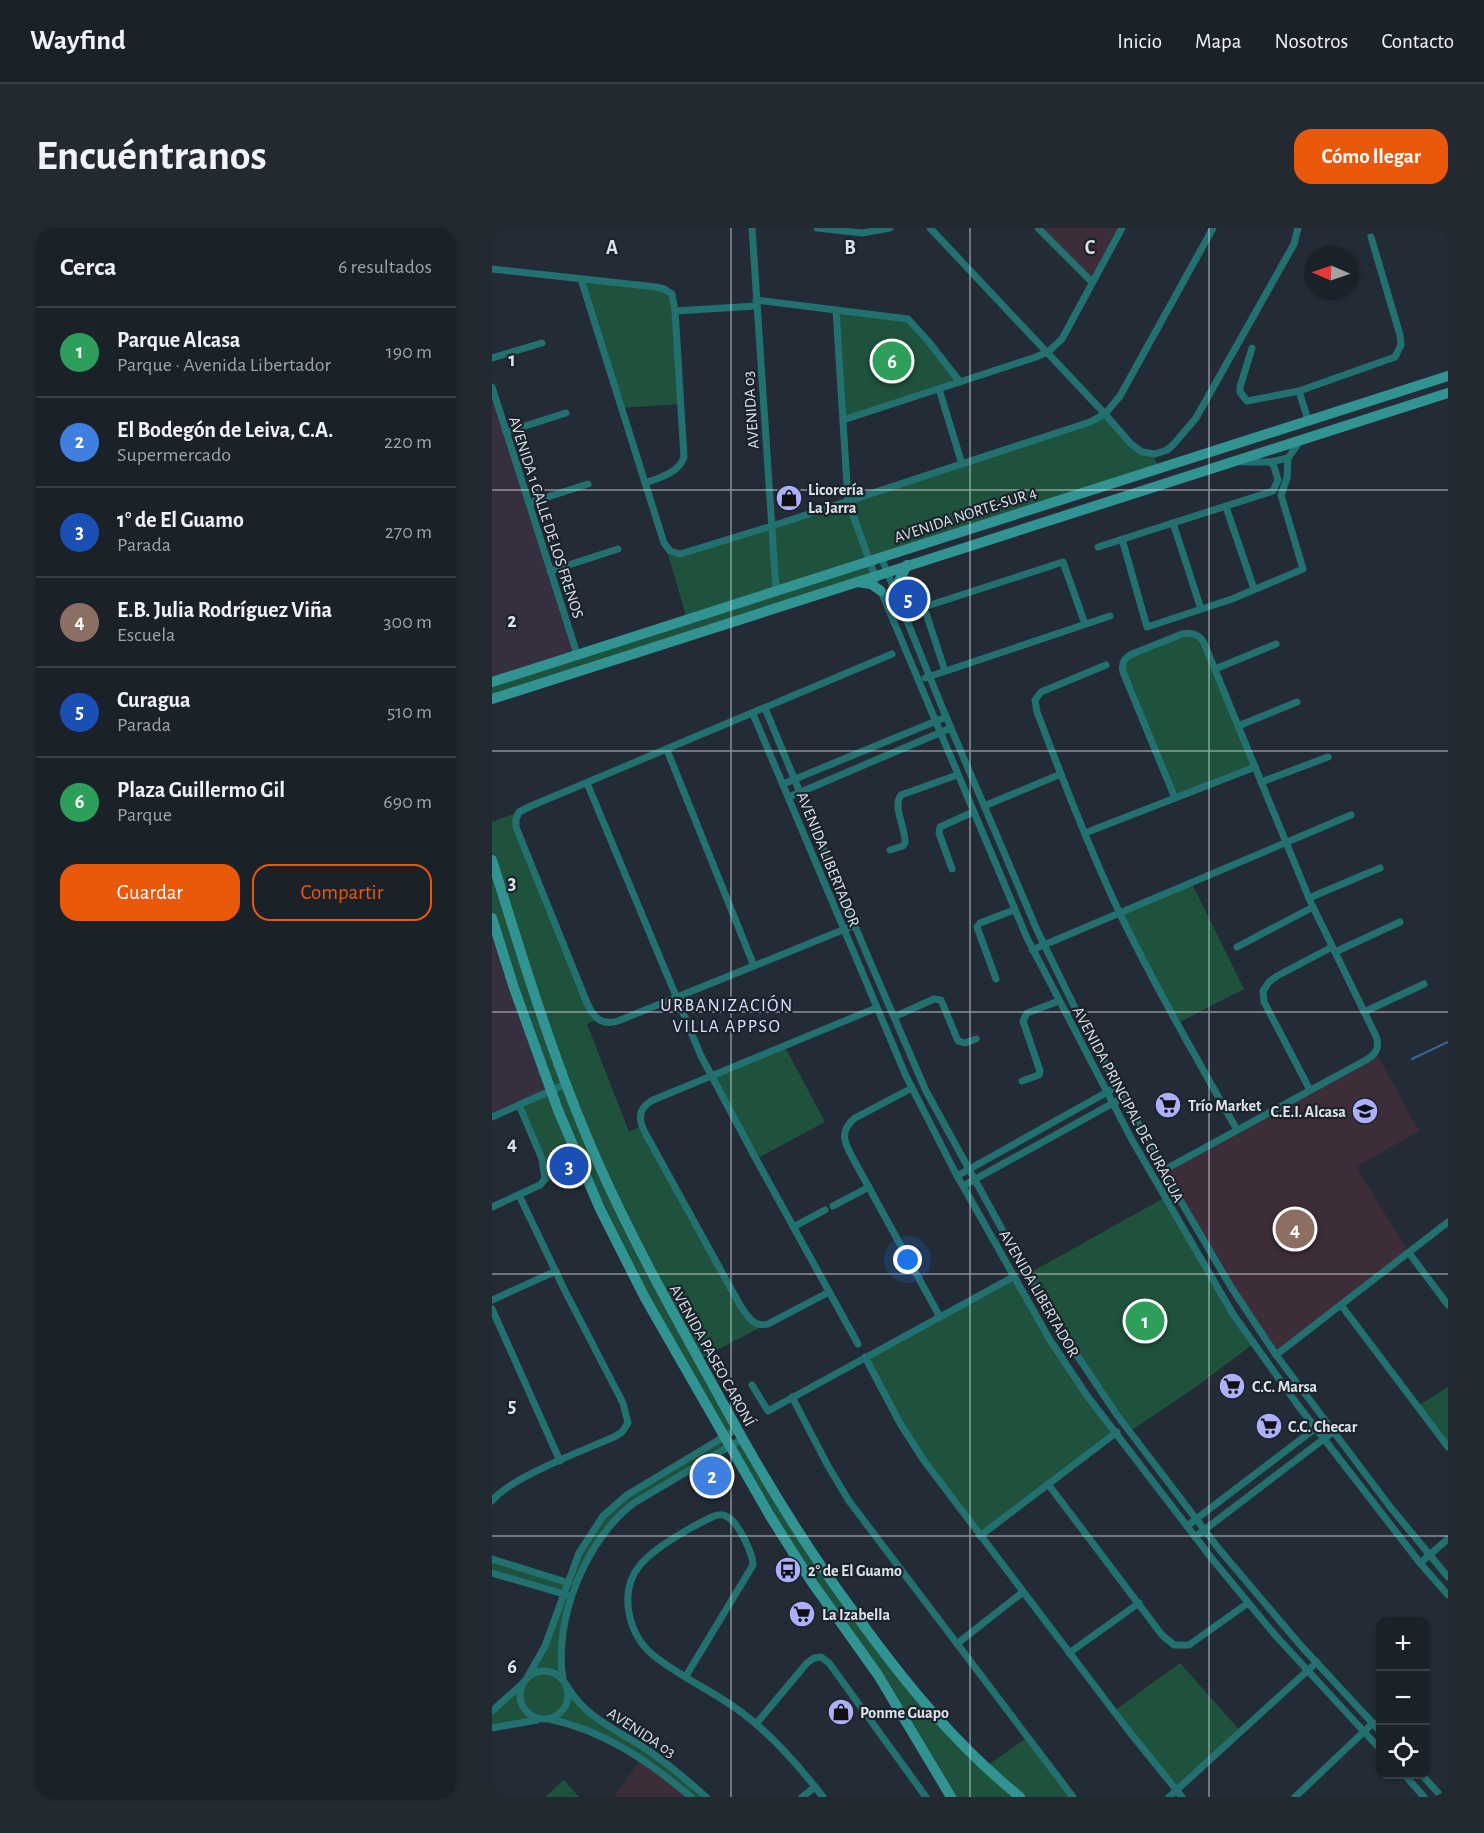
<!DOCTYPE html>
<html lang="es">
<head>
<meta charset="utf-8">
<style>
  body { margin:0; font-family:"Alegreya Sans",sans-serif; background:#232930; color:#f1f3f6 }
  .controls { position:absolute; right:18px; bottom:18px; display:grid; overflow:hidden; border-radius:12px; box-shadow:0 2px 4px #0004 }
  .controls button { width:54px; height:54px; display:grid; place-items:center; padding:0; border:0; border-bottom:2px solid #383e45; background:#1a2128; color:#f1f3f6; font:30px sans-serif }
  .compass { position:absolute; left:812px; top:18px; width:54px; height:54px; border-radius:50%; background:#1a2128; box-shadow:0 2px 4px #0004; rotate:272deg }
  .you { position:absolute; left:416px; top:1032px; width:21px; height:21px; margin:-15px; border:4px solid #fff; border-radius:50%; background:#1a73e8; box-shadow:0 0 0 9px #1a73e833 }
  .badge { display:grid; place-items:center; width:39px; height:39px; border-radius:50%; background:#ea580c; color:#fff; font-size:20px; font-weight:700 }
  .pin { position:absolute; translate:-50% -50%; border:3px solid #fff; box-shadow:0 2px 6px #0006 }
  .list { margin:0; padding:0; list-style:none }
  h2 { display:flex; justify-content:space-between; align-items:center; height:78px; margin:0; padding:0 24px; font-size:26px }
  h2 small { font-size:20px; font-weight:400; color:#9fa3a8 }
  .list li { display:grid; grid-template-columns:39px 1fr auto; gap:18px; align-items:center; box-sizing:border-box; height:90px; padding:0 24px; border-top:2px solid #383e45 }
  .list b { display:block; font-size:22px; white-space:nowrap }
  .list p { margin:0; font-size:20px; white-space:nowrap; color:#9fa3a8 }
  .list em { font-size:20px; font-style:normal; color:#9fa3a8 }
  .actions { display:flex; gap:12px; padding:18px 24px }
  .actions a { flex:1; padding:14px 0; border:2px solid #ea580c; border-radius:18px; text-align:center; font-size:21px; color:#ea580c }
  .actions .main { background:#ea580c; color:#fff }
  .icon { flex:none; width:33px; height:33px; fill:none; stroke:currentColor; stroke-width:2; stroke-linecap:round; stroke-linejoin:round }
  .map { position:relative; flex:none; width:956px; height:1569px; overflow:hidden; border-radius:18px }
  header { display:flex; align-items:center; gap:36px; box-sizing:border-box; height:84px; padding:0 30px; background:#1a2128; border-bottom:2px solid #383e45 }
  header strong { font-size:28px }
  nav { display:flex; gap:33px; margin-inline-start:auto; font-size:21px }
  .intro { display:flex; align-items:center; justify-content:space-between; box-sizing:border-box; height:144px; padding:0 36px }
  h1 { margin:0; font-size:42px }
  .button { padding:15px 27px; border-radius:18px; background:#ea580c; color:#fff; font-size:21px; font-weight:700 }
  main { display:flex; gap:36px; padding:0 36px }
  aside { flex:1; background:#1a2128; border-radius:18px; box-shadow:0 2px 4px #0004 }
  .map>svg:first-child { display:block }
</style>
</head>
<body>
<header>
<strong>Wayfind</strong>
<nav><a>Inicio</a><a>Mapa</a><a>Nosotros</a><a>Contacto</a></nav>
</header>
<div class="intro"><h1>Encuéntranos</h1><a class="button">Cómo llegar</a></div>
<main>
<aside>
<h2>Cerca<small>6 resultados</small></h2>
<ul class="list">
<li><span class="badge" style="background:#2e9e5b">1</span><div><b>Parque Alcasa</b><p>Parque · Avenida Libertador</p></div><em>190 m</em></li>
<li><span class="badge" style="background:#3f7fe0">2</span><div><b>El Bodegón de Leiva, C.A.</b><p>Supermercado</p></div><em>220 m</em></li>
<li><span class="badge" style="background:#1a4fb4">3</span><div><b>1° de El Guamo</b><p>Parada</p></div><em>270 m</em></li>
<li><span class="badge" style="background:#8d6e63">4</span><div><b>E.B. Julia Rodríguez Viña</b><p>Escuela</p></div><em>300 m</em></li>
<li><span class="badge" style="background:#1a4fb4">5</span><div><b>Curagua</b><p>Parada</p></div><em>510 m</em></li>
<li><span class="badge" style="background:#2e9e5b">6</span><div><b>Plaza Guillermo Gil</b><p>Parque</p></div><em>690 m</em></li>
</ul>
<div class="actions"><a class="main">Guardar</a><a>Compartir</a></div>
</aside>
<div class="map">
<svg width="956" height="1569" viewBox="0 0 956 1569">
  <rect width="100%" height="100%" fill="#232c36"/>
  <g fill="#352f40">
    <polygon points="0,159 85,426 0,454"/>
    <polygon points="0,690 58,863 0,889"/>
  </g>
  <g fill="#3d2d38">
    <polygon points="546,0 630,0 600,54"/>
    <polygon points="884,825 927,903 864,939 917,1025 784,1127 672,942"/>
    <polygon points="149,1531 199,1569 122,1569"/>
  </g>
  <g fill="#1f523c">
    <polygon points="89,51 164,59 181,71 190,176 128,180"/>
    <polygon points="344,82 411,89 468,154 351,192"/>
    <polygon points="613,186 639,216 659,226 668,239 377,333 382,347 0,471 0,454 195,391 174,320 188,326"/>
    <polygon points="690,406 707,409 763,539 683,570 631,444 633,431"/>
    <polygon points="27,584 24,591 42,645 106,791 95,796 137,904 150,898 253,1085 273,1097 206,1132 245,1201 232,1208 237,1218 250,1211 376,1405 493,1539 536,1509 581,1569 459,1569 237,1218 165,1260 112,1303 86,1357 76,1354 72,1366 81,1369 73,1401 71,1451 82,1470 214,1569 199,1569 171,1545 110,1509 57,1491 32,1493 0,1500 0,1483 21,1466 36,1448 72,1367 0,1345 0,1331 76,1354 82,1337 123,1277 231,1208 89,940 48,957 53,946 27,877 58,863 0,690 0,594"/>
    <polygon points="699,654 752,761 686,795 627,684"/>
    <polygon points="292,817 333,894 264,931 219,847"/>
    <polygon points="672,970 761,1116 701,1161 637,1204 534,1047"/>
    <polygon points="521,1049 558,1112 624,1206 488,1308 433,1234 373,1129"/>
    <polygon points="956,1159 956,1219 926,1178"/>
    <polygon points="688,1435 749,1504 684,1563 622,1483"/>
    <polygon points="72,1552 87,1569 53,1569"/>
  </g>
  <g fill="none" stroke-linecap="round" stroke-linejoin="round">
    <polyline stroke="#31699f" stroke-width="2" points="920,831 956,814"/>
    <g stroke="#227170" stroke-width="7">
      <polyline points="260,0 284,361"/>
      <polyline points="325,0 370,5 398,0"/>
      <polyline points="438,0 613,186 639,216 650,224 663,226 675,222 681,217 704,190 802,16 806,0"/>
      <polyline points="546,0 600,54"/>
      <path d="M 0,41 L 164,59 L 172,61 L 180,66 L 183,83 L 192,229 C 187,245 167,250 153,255"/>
      <polyline points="89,51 172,315 178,323 188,326 280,298 598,194 613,186 628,168 721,0"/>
      <polyline points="264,72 416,91 436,113 468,154"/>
      <polyline points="344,82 356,273 384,351"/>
      <polyline points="183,83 264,78"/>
      <polyline points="760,120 748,159 748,164 755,173 807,163 903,129 909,117 908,107 879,9"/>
      <polyline points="0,130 50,115"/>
      <polyline points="0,159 85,426"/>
      <polyline points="447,161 470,236"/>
      <polyline points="807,163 816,192"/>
      <polyline points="351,192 541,130 556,124 570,111 630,0"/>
      <polyline points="14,204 74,185"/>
      <polyline points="778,234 796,230"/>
      <polyline points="37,275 96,256"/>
      <polyline points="734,279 762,361"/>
      <polyline points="681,295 709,381"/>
      <polyline points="630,311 655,399 740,371 811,341 789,267 795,250 796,230 808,213"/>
      <polyline points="606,319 781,263 786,252 782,238 778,234 751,234"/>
      <polyline points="389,329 450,479 545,702 583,780 691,977 739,1059 784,1127 899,1280 956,1349"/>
      <polyline points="58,343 126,321"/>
      <polyline points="388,361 535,710 640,912 741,1086 805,1176 928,1335 956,1367"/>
      <path d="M 614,437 L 549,464 L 543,472 L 545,484 C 571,552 597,620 628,686 C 664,760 705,831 745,902"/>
      <polyline points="723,441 784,416"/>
      <polyline points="453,443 432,379 571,334 593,396"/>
      <polyline points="433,450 618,388"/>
      <polyline points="273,480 373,722 434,863 554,1081 625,1187 727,1321 810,1419 888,1503"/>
      <polyline points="261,486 414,848 463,944 558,1112 596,1169 721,1332 783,1407 888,1521"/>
      <polyline points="746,498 805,474"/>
      <polyline points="175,522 262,738"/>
      <polyline points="769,554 836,529"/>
      <polyline points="95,555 209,828 264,931 366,1116"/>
      <polyline points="291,556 454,489"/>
      <polyline points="297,569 459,500"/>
      <polyline points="492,578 569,546"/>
      <polyline points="593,605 763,539"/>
      <path d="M 398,622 L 411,618 L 413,615 C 414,600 400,579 409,567 L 465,547"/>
      <polyline points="460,641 447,605 448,599 481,584"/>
      <polyline points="817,670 888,640"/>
      <path d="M 363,697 L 126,793 C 109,798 101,789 95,775 L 24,599 L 24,591 L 27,584 L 39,578 L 400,426"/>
      <polyline points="745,719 821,679"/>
      <polyline points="540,722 859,587"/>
      <polyline points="843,724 908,694"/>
      <polyline points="504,751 485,699 488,695 522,682"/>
      <polyline points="872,784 932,756"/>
      <polyline points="402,789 442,771 449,772 466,813 473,815 484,811"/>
      <polyline points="530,853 547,847 548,843 531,793 535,785 567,773"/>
      <path d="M 420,860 L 363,890 C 344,905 355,919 364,936 L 448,1089"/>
      <polyline points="818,862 772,774 771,763 777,754 785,748 840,719"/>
      <polyline points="0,889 74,856"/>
      <path d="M 672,942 L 874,832 C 884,826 888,820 884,808 L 819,675 L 712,415 C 707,406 700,404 690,406 L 640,426 C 632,430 629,435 631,444 L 683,570"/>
      <polyline points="465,948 626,858"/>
      <polyline points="471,958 632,869"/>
      <polyline points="341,978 377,959"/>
      <polyline points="0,979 48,957 53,951 50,931 27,877"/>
      <polyline points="301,999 333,982"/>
      <polyline points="917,1025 956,1077"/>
      <path d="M 337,1064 L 276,1096 C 262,1100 255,1088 248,1077 L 162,921 C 153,904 137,885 161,872 L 384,780"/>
      <polyline points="0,1072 64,1043"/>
      <polyline points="849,1077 956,1219"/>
      <polyline points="0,1081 68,1233"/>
      <polyline points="784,1127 956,994"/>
      <polyline points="373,1129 409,1197 433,1234 636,1502 690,1569"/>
      <polyline points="260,1157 276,1183 521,1049"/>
      <polyline points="300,1169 336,1238 357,1273 581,1569"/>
      <polyline points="556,1256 670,1407 682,1417 697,1417 756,1375"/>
      <path d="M 0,1273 C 17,1250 95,1221 124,1208 L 130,1204 L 136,1195 L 131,1175 L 73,1063 L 27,967"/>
      <polyline points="695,1298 833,1193"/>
      <polyline points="488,1308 625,1204"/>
      <polyline points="703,1309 841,1204"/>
      <polyline points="0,1331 77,1355"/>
      <polyline points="928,1335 956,1311"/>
      <polyline points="0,1345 75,1367"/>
      <polyline points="466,1415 531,1364"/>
      <polyline points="577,1425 647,1375"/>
      <circle cx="52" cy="1467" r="24"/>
      <polyline points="36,1448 53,1418 87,1325 111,1288 135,1267 245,1201"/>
      <path d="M 194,1448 L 261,1337 C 261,1326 247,1296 237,1290 C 232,1286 226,1286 220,1289 C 199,1299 163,1319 148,1337 C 126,1364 136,1406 161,1427 C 189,1450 224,1464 253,1487 C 283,1510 308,1539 331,1569"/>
      <path d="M 71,1451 C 61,1392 94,1311 142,1275 L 250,1211"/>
      <path d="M 75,1458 C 94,1490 122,1500 151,1519 C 174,1534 194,1551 214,1569"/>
      <polyline points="0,1483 30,1456"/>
      <path d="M 57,1491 C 111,1502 158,1534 199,1569"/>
      <polyline points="264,1496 315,1435 322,1430 329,1429 337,1435 434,1569"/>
      <polyline points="0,1500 45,1492"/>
      <polyline points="912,1546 932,1569"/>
      <polyline points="929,1546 950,1569"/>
      <polyline points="310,1569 323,1559"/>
      <polyline points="677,1569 825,1434"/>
      <polyline points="803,1569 881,1495"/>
    </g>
    <g stroke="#319493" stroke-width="10">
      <polyline points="365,354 379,356 389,363"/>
      <polyline points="404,366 407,353 415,337"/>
      <polyline points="0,454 956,148"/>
      <polyline points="0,471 956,165"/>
      <path d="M 0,632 C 32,735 63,838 107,937 C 144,1020 189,1099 233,1179 C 272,1251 315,1321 364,1387 C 413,1455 463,1516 528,1569"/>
      <polyline points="0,690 22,760 66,882 108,981 153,1070 278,1288 319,1353 386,1447 459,1569"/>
    </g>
  </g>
  <path fill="none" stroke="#dde3e9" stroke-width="1.5" stroke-opacity="0.55" d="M 239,0 L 239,1569M 478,0 L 478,1569M 717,0 L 717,1569M 0,262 L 956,262M 0,523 L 956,523M 0,784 L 956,784M 0,1046 L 956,1046M 0,1308 L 956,1308"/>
  <defs>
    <symbol id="shop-disc" viewBox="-11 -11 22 22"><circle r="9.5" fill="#adaffb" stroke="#1a222c"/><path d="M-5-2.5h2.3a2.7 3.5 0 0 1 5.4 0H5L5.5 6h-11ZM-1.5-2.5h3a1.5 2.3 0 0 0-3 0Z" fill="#111"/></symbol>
    <symbol id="supermarket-disc" viewBox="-11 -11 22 22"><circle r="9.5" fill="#adaffb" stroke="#1a222c"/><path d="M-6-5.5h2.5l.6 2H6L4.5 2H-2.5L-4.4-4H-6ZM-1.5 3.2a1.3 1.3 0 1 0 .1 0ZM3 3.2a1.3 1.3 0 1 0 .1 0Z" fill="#111"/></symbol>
    <symbol id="school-disc" viewBox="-11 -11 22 22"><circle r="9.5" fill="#adaffb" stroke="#1a222c"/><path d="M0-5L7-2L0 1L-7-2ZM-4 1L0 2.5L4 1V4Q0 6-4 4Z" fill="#111"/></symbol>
    <symbol id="bus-disc" viewBox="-11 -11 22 22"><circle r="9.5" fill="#adaffb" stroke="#1a222c"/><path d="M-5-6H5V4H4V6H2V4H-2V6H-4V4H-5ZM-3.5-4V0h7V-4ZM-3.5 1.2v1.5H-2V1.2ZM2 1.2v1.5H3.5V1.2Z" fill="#111"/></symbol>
  </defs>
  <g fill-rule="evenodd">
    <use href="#shop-disc" x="282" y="255" width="30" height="30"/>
    <use href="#supermarket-disc" x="661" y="862" width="30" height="30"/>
    <use href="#school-disc" x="858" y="868" width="30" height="30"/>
    <use href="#supermarket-disc" x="725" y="1143" width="30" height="30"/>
    <use href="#supermarket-disc" x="762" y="1183" width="30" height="30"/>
    <use href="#bus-disc" x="281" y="1327" width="30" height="30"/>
    <use href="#supermarket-disc" x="295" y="1371" width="30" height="30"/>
    <use href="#shop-disc" x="334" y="1469" width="30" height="30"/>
  </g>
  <g text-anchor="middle" stroke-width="4.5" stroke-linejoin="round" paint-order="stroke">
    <g font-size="16" fill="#dde3e9" stroke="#1a222c">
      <text transform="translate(258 182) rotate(-94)" y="6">AVENIDA 03</text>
      <text transform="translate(473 286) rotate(-18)" y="6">AVENIDA NORTE-SUR 4</text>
      <text transform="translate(55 289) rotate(72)" y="6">AVENIDA 1 CALLE DE LOS FRENOS</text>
      <text transform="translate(337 631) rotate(68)" y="6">AVENIDA LIBERTADOR</text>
      <text transform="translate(637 876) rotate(62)" y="6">AVENIDA PRINCIPAL DE CURAGUA</text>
      <text transform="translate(548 1065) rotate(60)" y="6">AVENIDA LIBERTADOR</text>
      <text transform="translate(221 1127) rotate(61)" y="6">AVENIDA PASEO CARONÍ</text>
      <text transform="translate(150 1504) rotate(33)" y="6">AVENIDA 03</text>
    </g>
    <g font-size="16" font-weight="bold" fill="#dde3e9" stroke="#1a222c" text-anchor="start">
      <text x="316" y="267">Licorería<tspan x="316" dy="18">La Jarra</tspan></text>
      <text x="696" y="883">Trío Market</text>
      <text x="854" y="889" text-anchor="end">C.E.I. Alcasa</text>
      <text x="760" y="1164">C.C. Marsa</text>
      <text x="796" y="1204">C.C. Checar</text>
      <text x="316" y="1348">2° de El Guamo</text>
      <text x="330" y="1392">La Izabella</text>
      <text x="368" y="1490">Ponme Guapo</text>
    </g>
    <g font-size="18" letter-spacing="1.5" fill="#dfe0fe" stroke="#1a222c">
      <text x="235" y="783">URBANIZACIÓN<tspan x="235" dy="21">VILLA APPSO</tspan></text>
    </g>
  </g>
  <g font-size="20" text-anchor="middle" font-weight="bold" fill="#dde3e9" stroke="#1a222c" stroke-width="4.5" stroke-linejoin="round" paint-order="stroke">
    <text x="120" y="26">A</text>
    <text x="358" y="26">B</text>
    <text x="598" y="26">C</text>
    <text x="20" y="138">1</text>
    <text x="20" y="399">2</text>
    <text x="20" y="661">3</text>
    <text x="20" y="922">4</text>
    <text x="20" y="1184">5</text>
    <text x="20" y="1445">6</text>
  </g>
</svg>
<div class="controls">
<button>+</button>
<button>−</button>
<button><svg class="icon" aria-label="locate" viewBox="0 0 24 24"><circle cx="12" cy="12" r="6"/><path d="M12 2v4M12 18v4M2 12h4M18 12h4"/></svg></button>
</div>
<svg class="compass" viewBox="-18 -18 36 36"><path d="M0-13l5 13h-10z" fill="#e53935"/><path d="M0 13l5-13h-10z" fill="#9fa3a8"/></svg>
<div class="you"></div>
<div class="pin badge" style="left:653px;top:1093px;background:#2e9e5b">1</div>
<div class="pin badge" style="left:220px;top:1248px;background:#3f7fe0">2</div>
<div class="pin badge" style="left:77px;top:938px;background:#1a4fb4">3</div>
<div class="pin badge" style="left:803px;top:1001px;background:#8d6e63">4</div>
<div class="pin badge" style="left:416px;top:371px;background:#1a4fb4">5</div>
<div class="pin badge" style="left:400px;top:133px;background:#2e9e5b">6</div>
</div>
</main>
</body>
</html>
